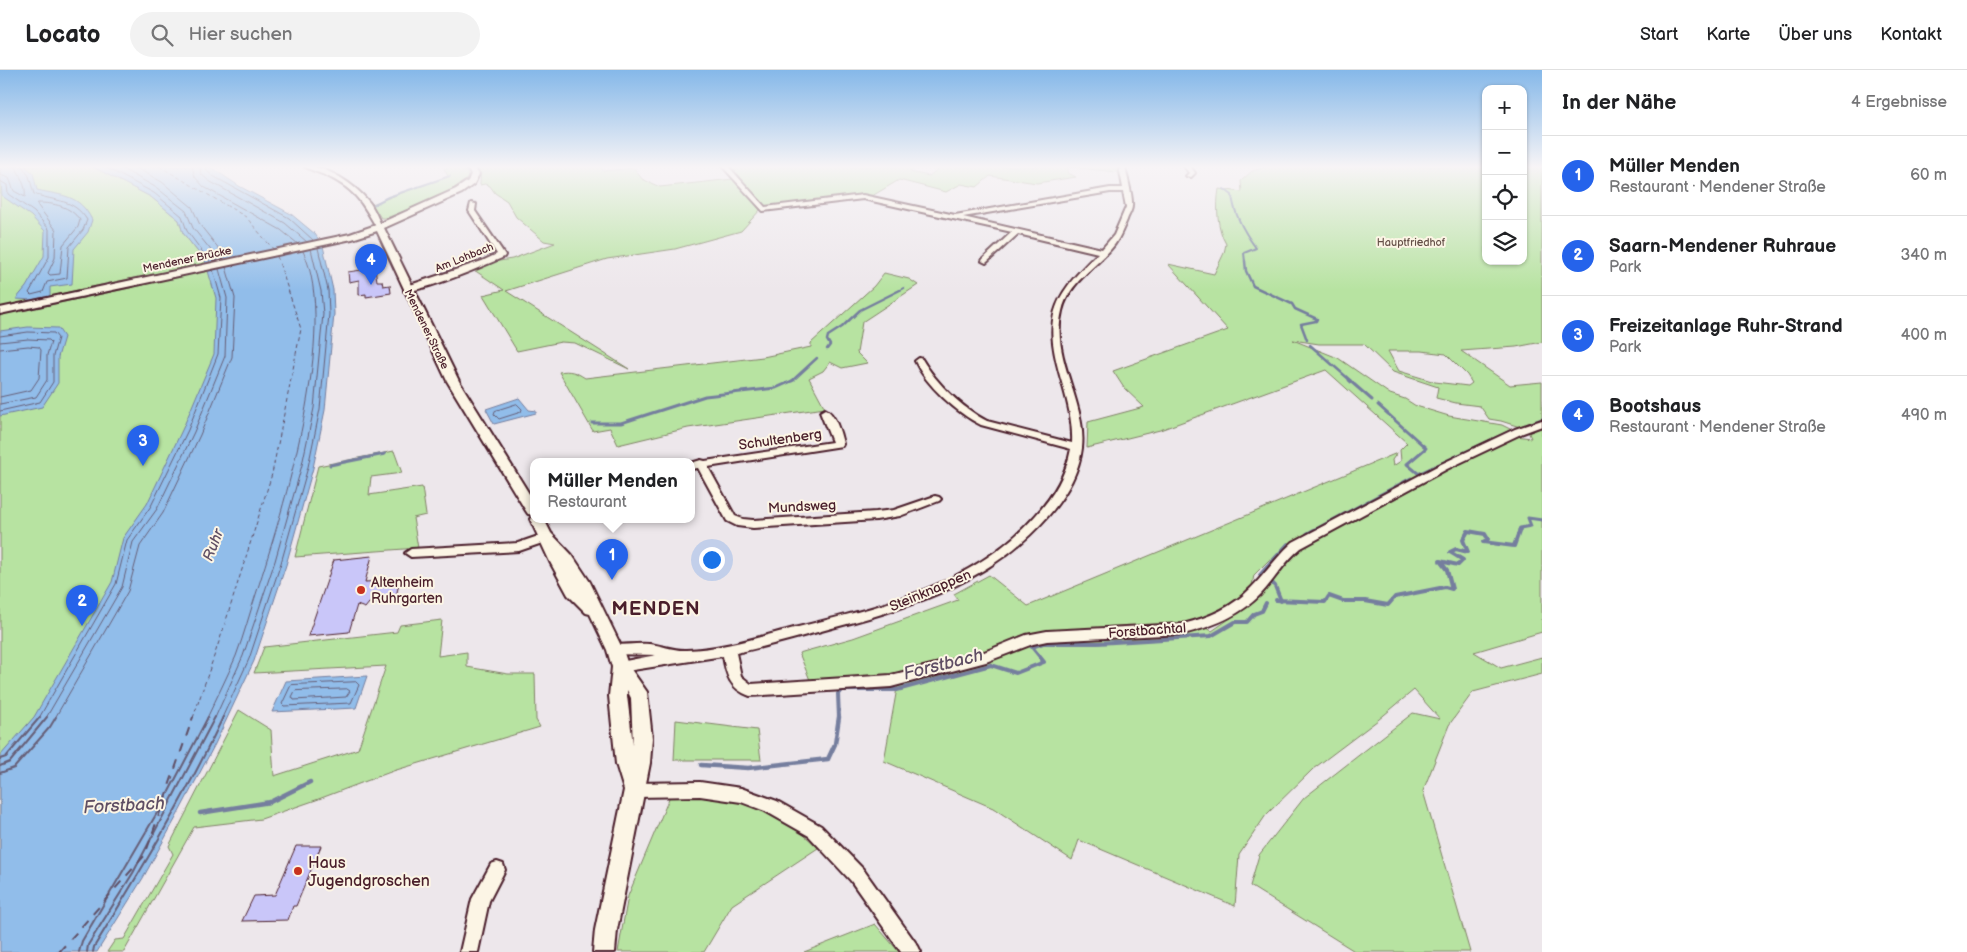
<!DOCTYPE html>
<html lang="de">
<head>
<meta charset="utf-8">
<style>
  body { margin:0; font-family:"Balsamiq Sans",sans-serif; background:#f2f2f2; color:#202124 }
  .controls { position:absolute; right:15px; top:15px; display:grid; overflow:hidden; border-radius:10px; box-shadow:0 1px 4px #0004 }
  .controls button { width:45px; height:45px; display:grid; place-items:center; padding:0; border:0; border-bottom:1px solid #e0e0e0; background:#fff; color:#202124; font:25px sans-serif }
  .you { position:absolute; left:711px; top:489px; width:18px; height:18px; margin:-12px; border:4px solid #fff; border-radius:50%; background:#1a73e8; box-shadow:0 0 0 8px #1a73e833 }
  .badge { display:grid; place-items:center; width:32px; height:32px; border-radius:50%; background:#2563eb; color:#fff; font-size:16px; font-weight:700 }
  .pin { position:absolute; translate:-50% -41px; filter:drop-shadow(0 1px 2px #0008) }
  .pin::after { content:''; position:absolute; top:26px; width:18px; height:15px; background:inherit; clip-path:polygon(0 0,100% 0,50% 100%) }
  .popup { position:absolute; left:530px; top:388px; width:165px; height:65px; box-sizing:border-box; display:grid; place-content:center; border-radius:10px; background:#fff; filter:drop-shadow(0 1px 4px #0005); font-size:16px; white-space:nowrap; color:#757577 }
  .popup b { font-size:19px; color:#202124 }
  .popup::after { content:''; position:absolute; left:50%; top:100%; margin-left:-10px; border:10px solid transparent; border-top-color:#fff }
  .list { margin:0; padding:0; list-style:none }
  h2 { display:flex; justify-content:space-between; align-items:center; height:65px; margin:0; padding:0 20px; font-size:21px }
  h2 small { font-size:16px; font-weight:400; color:#757577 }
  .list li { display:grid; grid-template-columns:32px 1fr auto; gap:15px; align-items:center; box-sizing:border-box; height:80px; padding:0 20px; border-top:1px solid #e0e0e0 }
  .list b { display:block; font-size:19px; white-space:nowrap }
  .list p { margin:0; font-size:16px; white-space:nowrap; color:#757577 }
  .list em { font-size:16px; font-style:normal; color:#757577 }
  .icon { flex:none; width:28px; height:28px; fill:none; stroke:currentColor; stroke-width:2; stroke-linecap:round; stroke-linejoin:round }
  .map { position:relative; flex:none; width:1542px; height:882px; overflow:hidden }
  header { display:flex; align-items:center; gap:30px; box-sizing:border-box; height:70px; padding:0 25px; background:#fff; border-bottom:1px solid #e0e0e0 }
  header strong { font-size:24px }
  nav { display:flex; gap:28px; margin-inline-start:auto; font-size:18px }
  .search { width:350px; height:45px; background:#f2f2f2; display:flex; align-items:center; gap:12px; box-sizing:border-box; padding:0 18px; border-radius:28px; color:#757577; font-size:19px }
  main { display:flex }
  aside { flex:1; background:#fff }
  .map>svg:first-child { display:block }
</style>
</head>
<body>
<header>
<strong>Locato</strong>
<div class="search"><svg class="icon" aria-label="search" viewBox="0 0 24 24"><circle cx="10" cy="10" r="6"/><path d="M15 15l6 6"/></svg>Hier suchen</div>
<nav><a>Start</a><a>Karte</a><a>Über uns</a><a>Kontakt</a></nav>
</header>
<main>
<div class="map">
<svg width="1542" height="882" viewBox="0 0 1542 882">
  <rect width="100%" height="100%" fill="#ede7eb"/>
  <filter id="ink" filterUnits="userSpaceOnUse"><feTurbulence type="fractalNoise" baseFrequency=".02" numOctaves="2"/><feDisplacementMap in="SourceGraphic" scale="10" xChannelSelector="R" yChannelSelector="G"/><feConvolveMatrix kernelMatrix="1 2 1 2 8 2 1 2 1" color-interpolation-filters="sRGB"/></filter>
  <g filter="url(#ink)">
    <g fill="#b7e3a1" stroke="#808166" fill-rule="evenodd">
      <path d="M 0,96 L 91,96 L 151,127 L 179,150 L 183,163 L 205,191 L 278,186 L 0,830 ZM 138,207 L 144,215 L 22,241 L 23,232 Z"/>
      <polygon points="449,96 459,96 468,104 467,109 443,126 386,148 381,148 372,134 448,106 444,99"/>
      <path d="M 475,96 L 601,96 L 603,101 L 634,98 L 642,109 L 660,117 L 733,109 L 761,139 L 741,161 L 675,179 L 607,189 L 506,221 L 629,299 L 575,273 L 561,272 L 517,281 L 483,225 L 504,220 L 474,200 L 493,192 L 512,189 L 555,173 L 544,171 L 516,147 L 507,131 L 495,123 L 490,116 L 485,114 L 480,115 C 480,107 483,102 475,96 Z"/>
      <polygon points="727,96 919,96 910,102 929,106 938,99 923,96 1116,96 1118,102 1068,97 1068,103 1076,107 1037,113 990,106 977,117 961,114 946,122 899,110 872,126 864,126 770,138 763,137 740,110 740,106"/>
      <path d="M 1268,96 L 1486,96 L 1486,191 L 1523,191 L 1523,96 L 1542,96 L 1542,272 L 1516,277 L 1461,281 L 1510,315 L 1542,312 L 1542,355 L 1532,352 L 1520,357 L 1501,351 L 1489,349 L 1480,336 L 1456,333 L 1436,328 L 1438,317 L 1393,302 L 1364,274 L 1319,274 L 1293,270 L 1338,288 L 1390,324 L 1405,329 L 1416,336 L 1449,346 L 1502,355 L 1512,360 L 1516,366 L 1531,368 L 1528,361 L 1542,356 L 1542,562 L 1474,582 L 1501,598 L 1542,587 L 1542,604 L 1473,622 L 1449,655 L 1423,721 L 1470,882 L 1356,882 L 1250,816 L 1259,785 L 1304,728 L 1413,643 L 1440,649 L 1414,620 L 1378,650 L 1313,699 L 1266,745 L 1239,785 L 1235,836 L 1079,770 L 1072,790 L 993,738 L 884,691 L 899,607 L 810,610 L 799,583 L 853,568 L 958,530 L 954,524 L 989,505 L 1028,536 L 1397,383 L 1392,390 L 1393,396 L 1401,391 L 1400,380 L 1407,373 L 1326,300 L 1160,360 L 1087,378 L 1088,352 L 1144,337 L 1124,318 L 1113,301 L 1228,260 L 1168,194 L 1214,204 L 1224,183 L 1226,174 C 1217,159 1216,136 1219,119 L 1242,122 L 1241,111 L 1252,101 ZM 1388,281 L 1421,281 L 1446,284 L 1467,305 L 1472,313 L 1468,316 L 1435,312 L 1399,301 ZM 1269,490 L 1283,496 L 1269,508 L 1262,526 L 1212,561 L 1198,553 L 1251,521 L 1254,505 Z"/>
      <path d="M 884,203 L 909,209 L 918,215 L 862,252 L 857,283 L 867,293 L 842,298 L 830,292 L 823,301 L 809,308 L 825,338 L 688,358 L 618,375 L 610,358 L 593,361 L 559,302 C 570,300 576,302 585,308 L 763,287 L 811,277 L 811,273 L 874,216 Z"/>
      <polygon points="394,381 402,403 371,407 369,425 422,417 426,445 413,448 418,478 295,487 318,396"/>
      <polygon points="442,550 438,586 467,582 467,597 508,604 535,604 536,650 540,657 393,701 316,730 261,749 194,757 124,882 107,882 115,870 124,869 173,784 169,776 239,640 271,660 274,706 358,679 386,596 254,603 264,577 397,562 400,555"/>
      <polygon points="676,650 757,660 761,690 674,690"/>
      <path d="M 680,724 C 740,728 774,734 818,778 L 732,835 L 704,882 L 618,882 L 628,826 L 670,726 Z"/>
      <polygon points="875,854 899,882 804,882"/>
    </g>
    <g fill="#91bdea" stroke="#757e9e">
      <path d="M 0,96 L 26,97 L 33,103 L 37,120 C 63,126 79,124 92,150 L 88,162 L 74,179 L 72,214 L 50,217 L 50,226 L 31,230 L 16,229 L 26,217 L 44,186 L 45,161 L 31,146 L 2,126 Z"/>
      <polygon points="91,96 209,96 239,116 291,144 315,164 323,176 333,220 334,244 325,340 313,398 286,495 254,591 215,674 177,746 143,808 97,882 0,882 0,686 34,647 112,512 123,468 147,434 183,358 214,284 216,228 205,191 183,163 179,150 151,127"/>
      <polygon points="28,257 58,258 64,267 58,287 58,313 42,337 0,346 0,261"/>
      <polygon points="519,328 529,340 536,341 536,343 494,354 486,339"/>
      <polygon points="367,606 356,638 272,642 286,611"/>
    </g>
    <polygon fill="#ede7eb" points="321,169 325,176 205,202 203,194"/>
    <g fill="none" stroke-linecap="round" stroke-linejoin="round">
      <g stroke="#665e77" stroke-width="1">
        <polyline points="103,96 154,123 182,146 187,161 210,192"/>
        <polyline points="117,96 157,118 186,141 193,158 214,184 216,191"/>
        <polyline points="133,96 162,112 192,137 200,155 220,180 224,189"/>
        <polyline points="192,96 195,107 204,117 281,160 298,174"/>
        <polyline points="200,96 201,104 209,111 285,153 307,172"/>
        <polyline points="206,96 207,101 213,106 289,148 313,170"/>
        <path d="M 0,105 L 9,108 L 14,121 L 25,127 C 27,115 19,107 16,96"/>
        <path d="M 0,111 L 7,115 L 8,124 L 34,142 L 49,159 L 49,187 L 29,223 L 31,225 L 43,222 L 47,212 L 67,208 L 69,177 L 83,160 L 87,150 C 73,128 56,132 34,124 L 29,106 L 22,96"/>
        <path d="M 38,133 C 54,133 70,136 80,150 L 78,157 L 63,175 L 60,204 L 50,205 L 48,203 L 55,188 L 56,160 L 38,136 Z"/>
        <polyline points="0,266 28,262 54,263 58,268 53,286 53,312 40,332 0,341"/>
        <polyline points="0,272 28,269 49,270 51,272 47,285 47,310 36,327 0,334"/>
        <polyline points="0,279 28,276 39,277 41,280 39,308 31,320 0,327"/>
        <polygon points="517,334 522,339 521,342 499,349 494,344 495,341"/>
        <polygon points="356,612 359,615 351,633 284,636 282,634 291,615"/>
        <polygon points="347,619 350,621 346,627 294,630 292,627 295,621"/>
        <polyline points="39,648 116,514 127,470 151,436 188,360 218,284 221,228 213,200"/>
        <polyline points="46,648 122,517 133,472 157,439 194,362 225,286 227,228 219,199"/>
        <polyline points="55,648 128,521 140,476 163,443 200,365 232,287 235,228 226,197"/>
        <path d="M 207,648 C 217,627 227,607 236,586 C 244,565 250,542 257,521 C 283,440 340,258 303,181"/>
        <polyline points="215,648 243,586 275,491 302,395 314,338 323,244 321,221 311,179"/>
        <polyline points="222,648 249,589 281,493 308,397 320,339 329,244 328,220 318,178"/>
      </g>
      <g stroke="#665e77" stroke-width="2">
        <polyline points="0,689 6,687 40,647"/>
        <polyline points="0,696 10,692 47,647"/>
        <polyline points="0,703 14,698 50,657 56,647"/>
        <polyline points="79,882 82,871 164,731 208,647"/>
        <polyline points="87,882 88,875 133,803 215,647"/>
        <path d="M 93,882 L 94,877 C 140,802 186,726 223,647"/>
      </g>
      <g stroke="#757e9e" stroke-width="2">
        <path d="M 1224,119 L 1232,125 C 1234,145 1244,162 1256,178 L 1244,183 L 1245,192"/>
        <polyline points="373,135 388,127 450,106"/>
      </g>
      <g stroke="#757e9e" stroke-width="2.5">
        <polyline points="1245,191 1246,201 1253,216 1292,234 1295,239 1317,249 1316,251 1301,254 1307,270"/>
        <polyline points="1310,275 1351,311"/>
        <polyline points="827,279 830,275 827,270 828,266 842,257 860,240 904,218"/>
        <polyline points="792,311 817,288"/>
      </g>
      <g stroke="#757e9e" stroke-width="3">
        <polyline points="1349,310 1372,330"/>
        <polyline points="1378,335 1426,378 1407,394 1419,404"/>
        <polyline points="592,353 621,353 705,326 776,318 794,310"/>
        <polyline points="1518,358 1542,349"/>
        <polyline points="330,395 385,384"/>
        <polyline points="1420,403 1510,361"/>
        <polyline points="1314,460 1411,408"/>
        <polyline points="1519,460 1520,458 1531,456 1528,448 1542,450"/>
      </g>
      <g stroke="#757e9e" stroke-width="4">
        <polyline points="1307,464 1316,459"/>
        <polyline points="1260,505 1288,474"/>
        <polyline points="1271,512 1275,516 1281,531"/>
        <polyline points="1276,530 1325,532 1329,526 1343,531 1365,531 1388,535 1395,527 1445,517 1452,519 1447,500 1440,491 1458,495 1463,490 1450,482 1456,479 1468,482 1463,470 1468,461 1485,464 1488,469 1483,472 1514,476 1520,459"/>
        <polyline points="839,648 838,624 841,620 897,620 991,595 1016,603 1044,592 1032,577 1043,573 1098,573 1211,566 1235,552 1247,552 1254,544 1262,541 1266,533"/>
      </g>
      <g stroke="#757e9e" stroke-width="4.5">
        <polyline points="701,695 748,698 828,689 835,674 839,647"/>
        <polyline points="200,743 270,732 310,712"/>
      </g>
      <g stroke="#5f4e64" stroke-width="1" stroke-dasharray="4 3" stroke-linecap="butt">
        <polyline points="159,96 246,147 274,180"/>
        <polyline points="193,648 223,560 272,404 301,259 277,186"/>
      </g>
      <polyline stroke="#5f4e64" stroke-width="2" stroke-dasharray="9 8" stroke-linecap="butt" points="59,882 145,785 193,647"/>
    </g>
    <g fill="#c9c6f9" stroke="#4a1f2b">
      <polygon points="375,198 377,211 382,211 383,216 390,215 391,223 366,227 366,224 359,225 359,210 349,212 348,202"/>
      <polygon points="372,486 365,512 400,510 395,530 369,533 365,538 357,535 349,562 308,566 334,490"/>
      <polygon points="296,776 321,776 296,836 293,836 288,850 242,851 254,826 275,825"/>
    </g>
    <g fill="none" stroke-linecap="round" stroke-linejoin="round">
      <defs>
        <g id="minor">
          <path d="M 304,96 C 328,96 354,114 369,132 C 375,140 378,149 382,157 L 381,158 L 377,158 C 362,133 357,121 329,107 C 321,103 312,101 304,96 Z"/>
          <path d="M 722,96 L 728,96 L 765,137 L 863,125 L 955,145 L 1110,118 L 1123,118 L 1119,96 L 1125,96 C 1127,108 1133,125 1132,136 C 1132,141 1128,146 1127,150 C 1123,159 1120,167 1115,174 C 1098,197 1069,211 1062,241 C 1050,288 1087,331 1082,378 C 1079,403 1065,426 1049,445 C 992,511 914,537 832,558 C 800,567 768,576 736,583 L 741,606 L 751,614 L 891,605 L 984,582 L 1026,565 L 1047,561 L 1183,554 C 1208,548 1233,537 1251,518 C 1266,503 1277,486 1293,472 L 1439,395 L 1515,359 L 1542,350 L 1542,356 L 1523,363 L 1447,399 L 1301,478 C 1285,491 1275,509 1261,524 C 1240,546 1212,557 1183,564 L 1047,571 L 1033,574 L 986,592 L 891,617 L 750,626 C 730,619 726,605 723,586 L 620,602 L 615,601 L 613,597 L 615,593 L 656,585 L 610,584 L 608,580 L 610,576 L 615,575 C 626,575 638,573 649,574 C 661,575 675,581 686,580 C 722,579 759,567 794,558 C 880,537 975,515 1036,445 C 1054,425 1066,405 1071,379 L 981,355 C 957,343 926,315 915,291 L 919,288 L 922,289 C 937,314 962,338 987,351 L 1072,373 C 1073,353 1068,334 1063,316 C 1043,250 1049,230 1098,183 L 1018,164 L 986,193 L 982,191 L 983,189 L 1012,162 L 863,129 L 763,141 ZM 1110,122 L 1123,122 L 1126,137 L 1114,165 L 1102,179 L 963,147 Z"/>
          <polygon points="1184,96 1190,96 1195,103 1191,107 1186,106 1189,103"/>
          <path d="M 471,133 L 476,134 L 475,141 L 505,185 L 504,187 C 486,195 421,223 404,221 L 404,217 L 482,191 L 497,184 L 469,141 Z"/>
          <path d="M 825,339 C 835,343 841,364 843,374 L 842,376 L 708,397 L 735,446 L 743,449 L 753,450 L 876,442 L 894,440 L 935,426 L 939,427 L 941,429 L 939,431 L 900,446 L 876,450 L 753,458 L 737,456 L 727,451 L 698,398 L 691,399 L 691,393 L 701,390 L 705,391 L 832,372 L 820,342 Z"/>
          <polygon points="547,463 551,464 553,467 551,470 519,481 411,487 405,483 411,479 518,473"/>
          <polygon points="700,712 741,718 777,731 821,756 863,799 918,876 921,882 901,882 851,811 809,766 765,741 741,732 700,726 634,727 628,725 626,720 628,715 634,713"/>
          <polygon points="497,792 503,794 505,800 489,831 478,882 460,882 472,829 491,794"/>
        </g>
        <g id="major">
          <polygon points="465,96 472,96 479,104 474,114 462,123 384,158 459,311 533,430 533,445 528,444 526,441 447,311 377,161 352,169 0,244 0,238 350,164 376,155 456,119 468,111 471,104"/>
          <path d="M 533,445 L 533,449 L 544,449 L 551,463 L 572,485 L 590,512 L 623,580 L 628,595 L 647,622 L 652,668 L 650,693 L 617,860 L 615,882 L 593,882 L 595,860 L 624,720 L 616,694 L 609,626 L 612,597 L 607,580 L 590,544 L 586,543 L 568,525 L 550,492 L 530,449 ZM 627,620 L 631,628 L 633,675 L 627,626 Z"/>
        </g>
      </defs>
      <use href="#minor" stroke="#4a1f2b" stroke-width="4"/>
      <use href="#major" stroke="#4a1f2b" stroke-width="4"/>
      <use href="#minor" fill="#fcf5e5" fill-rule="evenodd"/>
      <use href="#major" fill="#fcf5e5" fill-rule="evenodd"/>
    </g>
  </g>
  <linearGradient id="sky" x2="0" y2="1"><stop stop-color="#85b8e9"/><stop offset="0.44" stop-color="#f7f4f6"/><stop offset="1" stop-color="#f7f4f6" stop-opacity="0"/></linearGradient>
  <rect width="1542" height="220" fill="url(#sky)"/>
  <g fill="#c8321e" stroke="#fcf5e5" stroke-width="2">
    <circle cx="361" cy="520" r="5"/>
    <circle cx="298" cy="801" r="5"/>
  </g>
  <g text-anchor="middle" stroke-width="4" stroke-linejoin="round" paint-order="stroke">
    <g font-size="11" fill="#655048" stroke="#fcf5e5">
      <text x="1411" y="176">Hauptfriedhof</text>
    </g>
    <g font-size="11" fill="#4a1f2b" stroke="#fcf5e5">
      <text transform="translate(464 187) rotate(-22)" y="4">Am Lohbach</text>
      <text transform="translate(187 189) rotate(-12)" y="4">Mendener Brücke</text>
      <text transform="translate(427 259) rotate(64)" y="4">Mendener Straße</text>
    </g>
    <g font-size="14" fill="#4a1f2b" stroke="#fcf5e5">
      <text transform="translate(780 369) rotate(-8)" y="5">Schultenberg</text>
      <text transform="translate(802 436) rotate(-3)" y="5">Mundsweg</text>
      <text transform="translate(930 520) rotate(-23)" y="5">Steinknappen</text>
      <text transform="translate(1147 560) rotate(-4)" y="5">Forstbachtal</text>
    </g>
    <g font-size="14" fill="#4a1f2b" stroke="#fcf5e5" text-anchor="start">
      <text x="371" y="517">Altenheim<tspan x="371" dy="16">Ruhrgarten</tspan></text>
    </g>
    <g font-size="15" font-style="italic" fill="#5f4e64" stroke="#fcf5e5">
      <text transform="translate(213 475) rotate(-69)" y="5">Ruhr</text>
    </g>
    <g font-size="16" fill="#4a1f2b" stroke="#fcf5e5" text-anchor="start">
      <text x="308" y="798">Haus<tspan x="308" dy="18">Jugendgroschen</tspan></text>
    </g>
    <g font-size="18" font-style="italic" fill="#5f4e64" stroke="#fcf5e5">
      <text transform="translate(943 594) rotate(-14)" y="6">Forstbach</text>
      <text transform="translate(124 735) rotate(-3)" y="6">Forstbach</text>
    </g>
    <g font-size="19" font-weight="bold" letter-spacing="1" fill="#4a1f2b" stroke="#fcf5e5">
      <text x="656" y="545">MENDEN</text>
    </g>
  </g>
</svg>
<div class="controls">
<button>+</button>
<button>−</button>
<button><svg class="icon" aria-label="locate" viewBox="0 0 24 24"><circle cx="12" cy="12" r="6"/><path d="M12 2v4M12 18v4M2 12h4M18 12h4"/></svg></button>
<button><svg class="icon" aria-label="layers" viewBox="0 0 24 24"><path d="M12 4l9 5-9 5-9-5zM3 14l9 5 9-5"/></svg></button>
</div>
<div class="you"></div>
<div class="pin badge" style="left:612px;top:510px">1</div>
<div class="popup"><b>Müller Menden</b>Restaurant</div>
<div class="pin badge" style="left:82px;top:556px">2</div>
<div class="pin badge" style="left:143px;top:396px">3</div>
<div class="pin badge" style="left:371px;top:215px">4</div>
</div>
<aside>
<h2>In der Nähe<small>4 Ergebnisse</small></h2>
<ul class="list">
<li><span class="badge">1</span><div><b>Müller Menden</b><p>Restaurant · Mendener Straße</p></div><em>60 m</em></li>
<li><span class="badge">2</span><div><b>Saarn-Mendener Ruhraue</b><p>Park</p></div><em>340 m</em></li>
<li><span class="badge">3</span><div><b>Freizeitanlage Ruhr-Strand</b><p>Park</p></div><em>400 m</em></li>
<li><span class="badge">4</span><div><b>Bootshaus</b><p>Restaurant · Mendener Straße</p></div><em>490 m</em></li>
</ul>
</aside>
</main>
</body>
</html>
